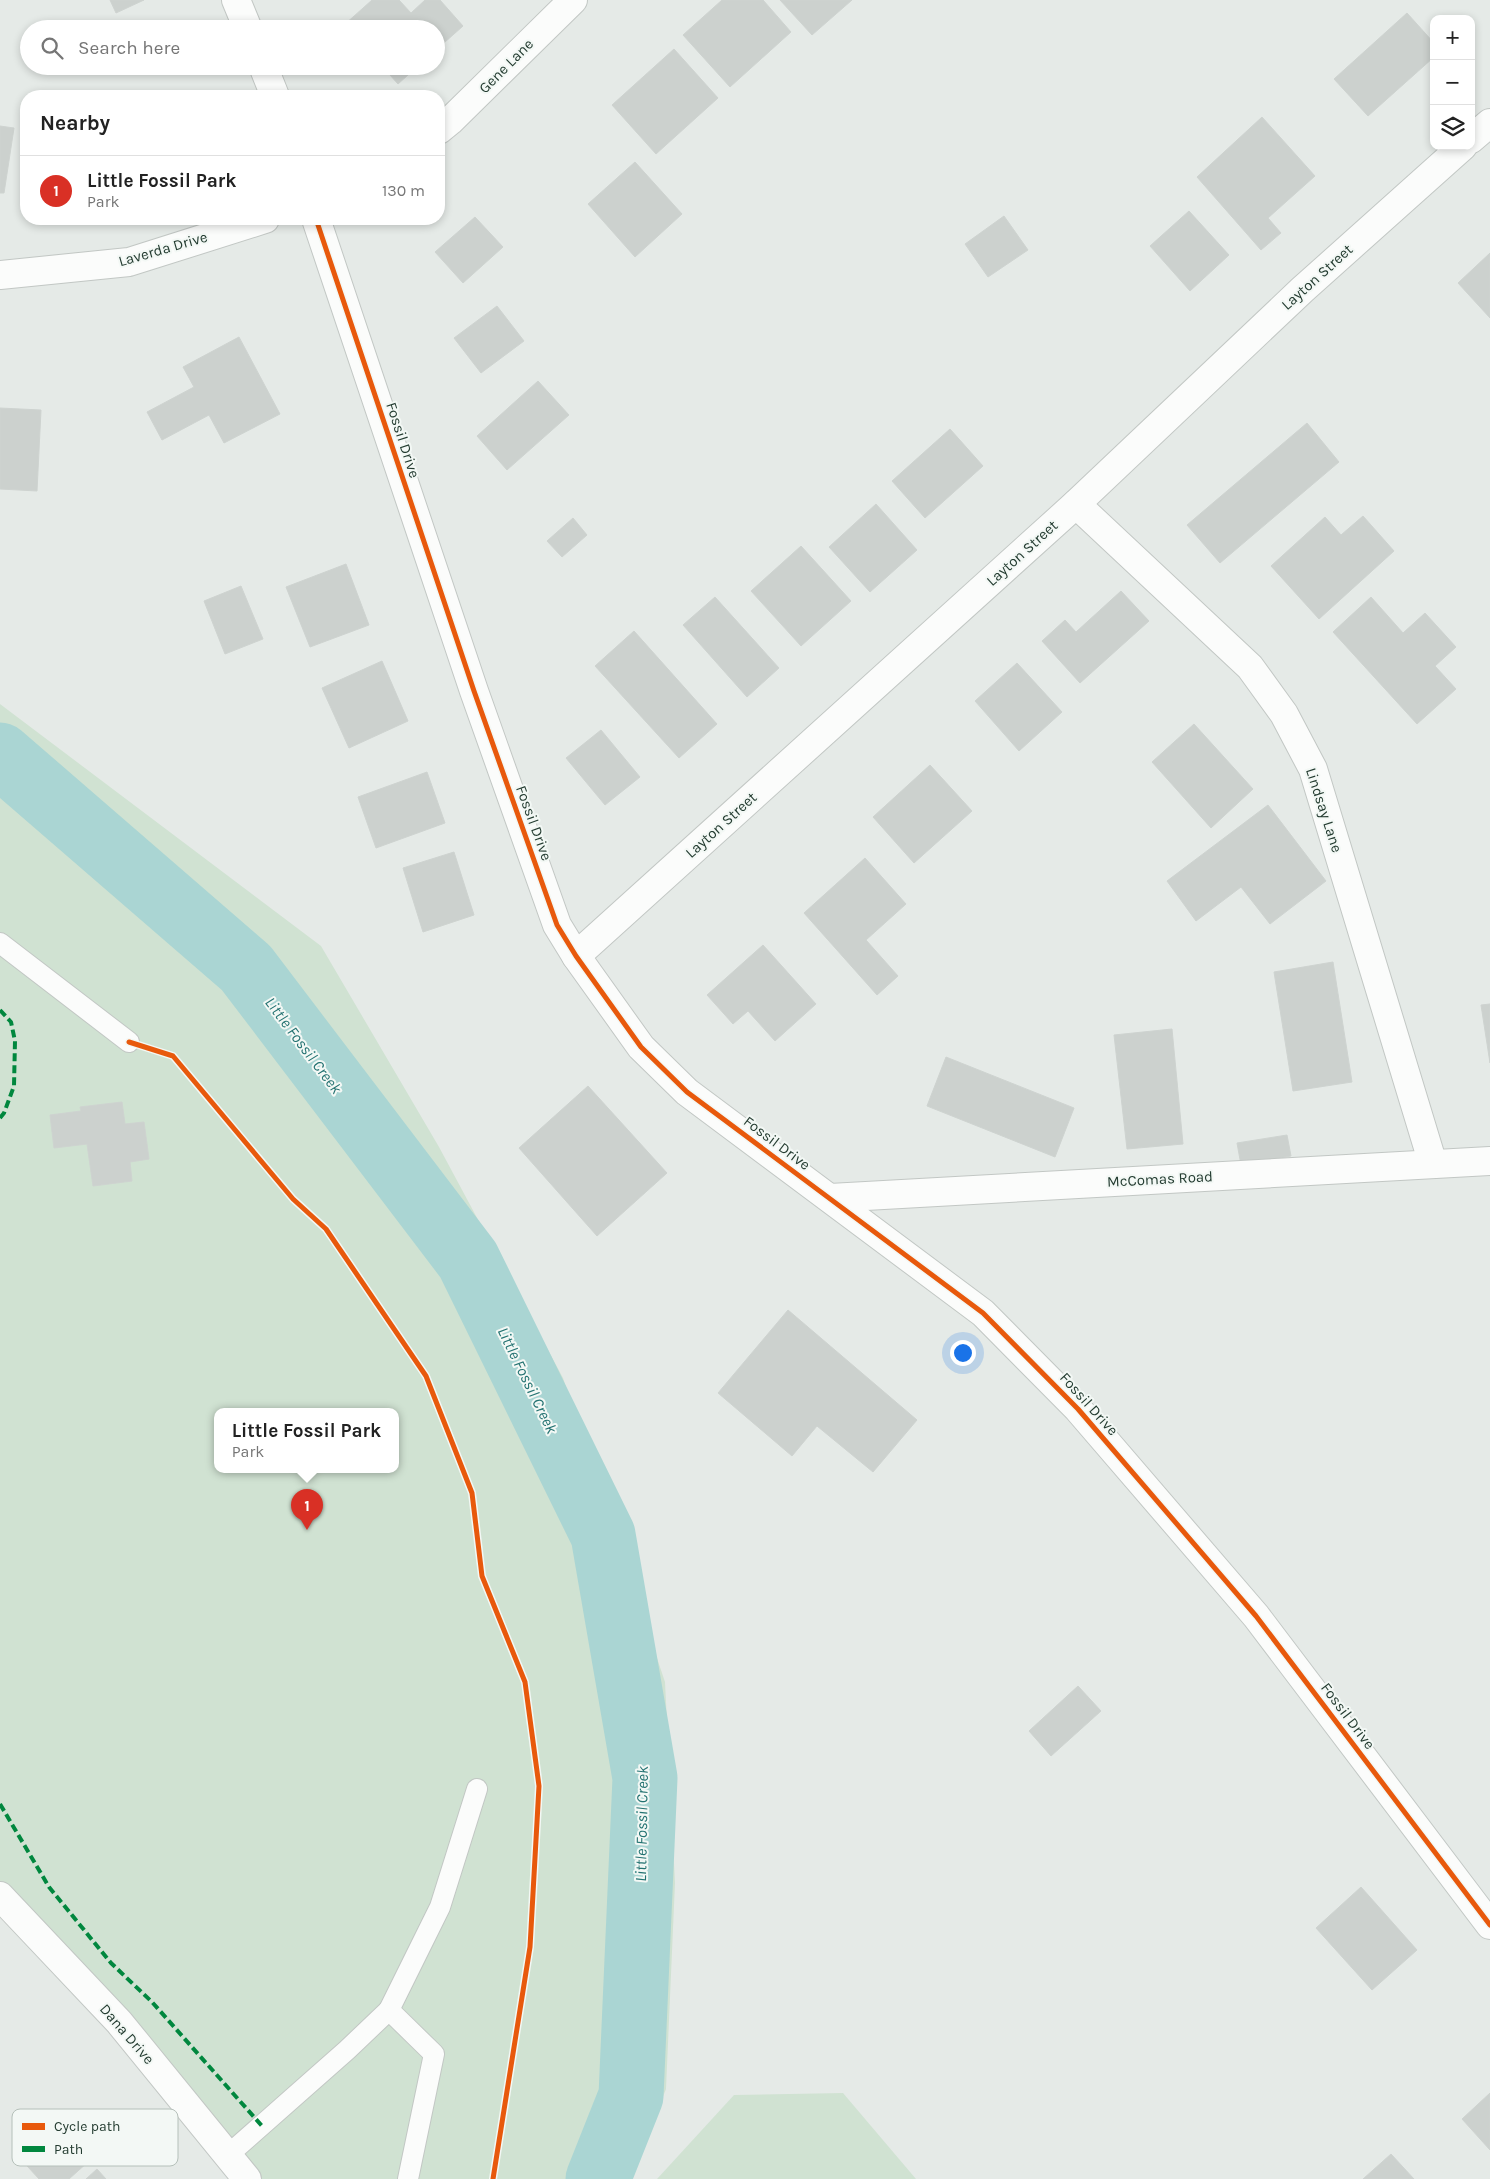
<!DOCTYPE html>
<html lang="en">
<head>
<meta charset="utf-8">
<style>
  body { margin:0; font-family:Karla,sans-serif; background:#f6f6f6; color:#222 }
  .controls { position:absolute; right:15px; top:15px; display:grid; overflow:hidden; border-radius:10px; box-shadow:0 2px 8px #0003 }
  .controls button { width:45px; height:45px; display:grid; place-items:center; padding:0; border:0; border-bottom:1px solid #e0e0e0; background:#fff; color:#222; font:25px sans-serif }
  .you { position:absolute; left:962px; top:1352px; width:18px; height:18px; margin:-12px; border:4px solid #fff; border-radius:50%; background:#1a73e8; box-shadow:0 0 0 8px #1a73e833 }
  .badge { display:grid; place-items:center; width:32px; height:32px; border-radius:50%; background:#d93025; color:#fff; font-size:16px; font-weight:700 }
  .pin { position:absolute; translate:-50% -41px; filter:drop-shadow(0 1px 2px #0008) }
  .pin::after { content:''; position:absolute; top:26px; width:18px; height:15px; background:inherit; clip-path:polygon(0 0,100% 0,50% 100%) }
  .popup { position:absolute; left:214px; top:1408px; width:185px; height:65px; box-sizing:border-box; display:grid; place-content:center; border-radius:10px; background:#fff; filter:drop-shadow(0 1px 4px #0005); font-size:16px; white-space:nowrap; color:#767676 }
  .popup b { font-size:19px; color:#222 }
  .popup::after { content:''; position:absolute; left:50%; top:100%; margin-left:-10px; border:10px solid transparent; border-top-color:#fff }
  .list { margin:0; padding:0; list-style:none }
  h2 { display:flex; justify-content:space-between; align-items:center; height:65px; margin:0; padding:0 20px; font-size:21px }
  h2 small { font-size:16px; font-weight:400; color:#767676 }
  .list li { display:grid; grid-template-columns:32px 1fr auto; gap:15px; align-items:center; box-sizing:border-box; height:70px; padding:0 20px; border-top:1px solid #e0e0e0 }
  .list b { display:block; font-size:19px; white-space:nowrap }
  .list p { margin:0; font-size:16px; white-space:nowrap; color:#767676 }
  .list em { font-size:16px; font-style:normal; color:#767676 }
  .icon { flex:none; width:28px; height:28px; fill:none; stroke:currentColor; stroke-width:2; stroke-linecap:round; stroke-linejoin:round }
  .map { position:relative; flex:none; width:1490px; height:2179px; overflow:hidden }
  .search { position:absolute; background:#fff; box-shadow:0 2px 8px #0003; left:20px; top:20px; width:425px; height:55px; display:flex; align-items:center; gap:12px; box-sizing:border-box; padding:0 18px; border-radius:28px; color:#767676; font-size:19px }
  .panel { position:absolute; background:#fff; box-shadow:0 2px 8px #0003; left:20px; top:90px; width:425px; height:135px; border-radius:20px }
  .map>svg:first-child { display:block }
</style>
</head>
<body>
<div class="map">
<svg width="1490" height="2179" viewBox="0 0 1490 2179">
  <rect width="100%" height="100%" fill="#e5eae7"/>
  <g fill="#d0e2d2" fill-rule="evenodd">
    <path d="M 0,704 L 321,946 L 439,1147 L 563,1378 L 665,1682 L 675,1883 L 666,2089 L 630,2179 L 246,2179 L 0,1898 ZM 218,1411 L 396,1411 L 396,1469 L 218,1469 Z"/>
    <polygon points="843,2093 916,2179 657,2179 734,2095"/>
  </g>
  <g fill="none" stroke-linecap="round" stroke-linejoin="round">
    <polyline stroke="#aad5d3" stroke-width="65" points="0,755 246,968 468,1260 603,1535 645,1778 631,2096 598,2179"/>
  </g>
  <g fill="#ccd1ce" stroke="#ced3d0">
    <polygon points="110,0 144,0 116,13"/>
    <polygon points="372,0 399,0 411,13 425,0 440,0 463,26 436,50 436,29 348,29 344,25"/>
    <polygon points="722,0 763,0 791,32 730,87 683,35"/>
    <polygon points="780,0 852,0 812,35"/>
    <polygon points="1407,13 1434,43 1434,57 1368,116 1334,79"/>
    <polygon points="674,49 718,98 656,154 612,105"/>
    <polygon points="382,66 418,66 398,84"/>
    <polygon points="1262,117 1315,176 1268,218 1281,233 1261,250 1197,177"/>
    <polygon points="0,126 14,128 4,193 0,193"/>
    <polygon points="635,162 682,214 635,257 588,204"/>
    <polygon points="1189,211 1229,255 1190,291 1150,246"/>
    <polygon points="1004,216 1028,250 988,277 965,244"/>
    <polygon points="475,217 503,247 463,283 435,252"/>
    <polygon points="1490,253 1490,318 1458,283"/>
    <polygon points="497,306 524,341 481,373 454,338"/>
    <polygon points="239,337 280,414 224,443 209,415 162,440 147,412 194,387 183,367"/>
    <polygon points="538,381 569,415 507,470 477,436"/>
    <polygon points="0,408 41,410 37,491 0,489"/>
    <polygon points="1307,423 1339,462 1220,563 1187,525"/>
    <polygon points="950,429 983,466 925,518 892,481"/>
    <polygon points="876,504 917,550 870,592 829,547"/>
    <polygon points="1363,516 1394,551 1319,619 1271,566 1325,517 1341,535"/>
    <polygon points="573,518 587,535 562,557 547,541"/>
    <polygon points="801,546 851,601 801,646 751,591"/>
    <polygon points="346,564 369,625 310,647 286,587"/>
    <polygon points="241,586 263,639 225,654 204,601"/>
    <polygon points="1121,591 1149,621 1080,683 1042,641 1065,620 1076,632"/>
    <polygon points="715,597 779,668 747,697 683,625"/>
    <polygon points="1371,597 1403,633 1425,613 1456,647 1435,666 1456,689 1417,724 1333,632"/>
    <polygon points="634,631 717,724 679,758 595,666"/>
    <polygon points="382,661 408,721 349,748 322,688"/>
    <polygon points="1017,663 1062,712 1019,751 975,701"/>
    <polygon points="1194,724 1253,789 1211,828 1152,762"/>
    <polygon points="601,730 640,777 605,805 566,758"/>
    <polygon points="930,765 972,811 914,863 873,817"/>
    <polygon points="427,772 445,823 376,848 358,797"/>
    <polygon points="1268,805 1326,881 1270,924 1241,887 1196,921 1167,881"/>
    <polygon points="454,852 474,915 423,932 403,868"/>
    <polygon points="865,858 906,904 866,940 898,976 877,995 804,913"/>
    <polygon points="763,945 816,1004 775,1041 748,1011 733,1024 707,995"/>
    <polygon points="1333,962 1352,1082 1293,1091 1274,972"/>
    <polygon points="1490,1004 1490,1063 1481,1005"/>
    <polygon points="1172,1029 1183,1144 1127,1149 1114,1035"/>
    <polygon points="946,1057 1074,1108 1055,1157 927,1106"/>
    <polygon points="588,1086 667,1173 597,1236 519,1148"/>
    <polygon points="122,1102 125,1124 144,1122 149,1159 130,1162 132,1181 93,1186 87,1144 54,1148 50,1115 81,1111 80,1107"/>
    <polygon points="1287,1135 1291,1156 1241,1165 1237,1143"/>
    <polygon points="788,1310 917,1420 873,1472 817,1426 792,1456 718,1393"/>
    <polygon points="1078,1686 1101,1711 1051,1756 1029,1731"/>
    <polygon points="1361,1887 1417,1950 1372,1990 1316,1928"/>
    <polygon points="1490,2093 1490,2150 1462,2119"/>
    <polygon points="53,2123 88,2162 69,2179 39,2179 17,2155"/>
    <polygon points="1391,2154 1414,2179 1363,2179"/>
    <polygon points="97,2169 106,2179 86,2179"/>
  </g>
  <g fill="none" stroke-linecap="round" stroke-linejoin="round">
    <defs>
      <g id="service">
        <polyline points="0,943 129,1042"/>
        <polyline points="389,2010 440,1907 477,1789"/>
        <polyline points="228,2155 347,2050 389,2010 434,2054 408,2179"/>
      </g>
      <g id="minor">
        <polyline points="439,130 450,121 573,0"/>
        <polyline points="0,275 129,262 265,219"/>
        <polyline points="1076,504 1250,667 1284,714 1313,769 1433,1164"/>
        <polyline points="830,1198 1490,1161"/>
        <polyline points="0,1896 119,2022 247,2179"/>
      </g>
      <g id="tertiary">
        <polyline points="236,0 248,29"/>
        <polyline points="263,66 275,96"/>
        <polyline points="1471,139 1490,123"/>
        <polyline points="316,219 474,691 557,925 576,956 641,1047 687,1092 983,1313 1078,1409 1256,1616 1490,1925"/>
        <polyline points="576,956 1076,504 1302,290 1463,146"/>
      </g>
    </defs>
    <use href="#service" stroke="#c2c7c4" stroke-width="22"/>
    <use href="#minor" stroke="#c2c7c4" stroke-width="30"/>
    <use href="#tertiary" stroke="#c2c7c4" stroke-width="30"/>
    <use href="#service" stroke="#fbfcfb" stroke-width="20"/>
    <use href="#minor" stroke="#fbfcfb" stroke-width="28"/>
    <use href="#tertiary" stroke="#fbfcfb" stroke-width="28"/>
    <g stroke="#00873e" stroke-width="4" stroke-dasharray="8 4" stroke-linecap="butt">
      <polyline points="0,1010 11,1022 15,1041 14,1086 4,1113 0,1118"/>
      <polyline points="0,1804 49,1887 111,1963 152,2002 262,2126"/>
    </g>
    <defs>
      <g id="cycleway">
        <polyline points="316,219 474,691 557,925 576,956 641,1047 687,1092 983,1313 1078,1409 1256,1616 1490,1925"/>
        <polyline points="129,1042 173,1056 293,1199 326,1229 426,1376 472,1493 482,1576 525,1682 539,1786 530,1947 493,2179"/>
      </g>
    </defs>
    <use href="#cycleway" stroke="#f3f8f5" stroke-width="8"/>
    <use href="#cycleway" stroke="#e8590c" stroke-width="5"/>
  </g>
  <g text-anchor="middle" stroke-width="4" stroke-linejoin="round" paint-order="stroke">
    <g font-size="15" fill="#243c31" stroke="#f3f8f5">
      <text transform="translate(506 66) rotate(-45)" y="5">Gene Lane</text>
      <text transform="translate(163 249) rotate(-16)" y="5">Laverda Drive</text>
      <text transform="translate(1317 277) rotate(-42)" y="5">Layton Street</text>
      <text transform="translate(403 440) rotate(72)" y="5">Fossil Drive</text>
      <text transform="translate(1022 553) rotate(-42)" y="5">Layton Street</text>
      <text transform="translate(1324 810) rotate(72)" y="5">Lindsay Lane</text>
      <text transform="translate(534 823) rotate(70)" y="5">Fossil Drive</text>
      <text transform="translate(721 825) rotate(-42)" y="5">Layton Street</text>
      <text transform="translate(777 1143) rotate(37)" y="5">Fossil Drive</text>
      <text transform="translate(1160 1179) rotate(-3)" y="5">McComas Road</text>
      <text transform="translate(1089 1404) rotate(48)" y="5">Fossil Drive</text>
      <text transform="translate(1348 1716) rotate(53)" y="5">Fossil Drive</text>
      <text transform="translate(127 2034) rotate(49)" y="5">Dana Drive</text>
    </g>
    <g font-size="16" font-style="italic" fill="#237271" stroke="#f3f8f5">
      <text transform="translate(304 1045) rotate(53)" y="6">Little Fossil Creek</text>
      <text transform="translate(528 1380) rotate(64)" y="6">Little Fossil Creek</text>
      <text transform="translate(641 1824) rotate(-89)" y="6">Little Fossil Creek</text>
    </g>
  </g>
  <rect x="12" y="2109" width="166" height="57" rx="8" fill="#f3f8f5" stroke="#b5c0ba" stroke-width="1"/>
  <rect x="22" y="2123" width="23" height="7" fill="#e8590c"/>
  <rect x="22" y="2146" width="23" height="6" fill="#00873e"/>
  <g font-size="14" fill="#243c31">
    <text x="54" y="2131">Cycle path</text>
    <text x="54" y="2154">Path</text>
  </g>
</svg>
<div class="controls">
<button>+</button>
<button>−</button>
<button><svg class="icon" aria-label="layers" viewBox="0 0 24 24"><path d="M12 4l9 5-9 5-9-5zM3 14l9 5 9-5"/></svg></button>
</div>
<div class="you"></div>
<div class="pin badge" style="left:307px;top:1530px">1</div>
<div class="popup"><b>Little Fossil Park</b>Park</div>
<div class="search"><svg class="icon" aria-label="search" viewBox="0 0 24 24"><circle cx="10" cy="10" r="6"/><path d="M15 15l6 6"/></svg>Search here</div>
<section class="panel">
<h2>Nearby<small></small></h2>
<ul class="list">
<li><span class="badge">1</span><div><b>Little Fossil Park</b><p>Park</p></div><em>130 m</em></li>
</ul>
</section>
</div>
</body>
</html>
